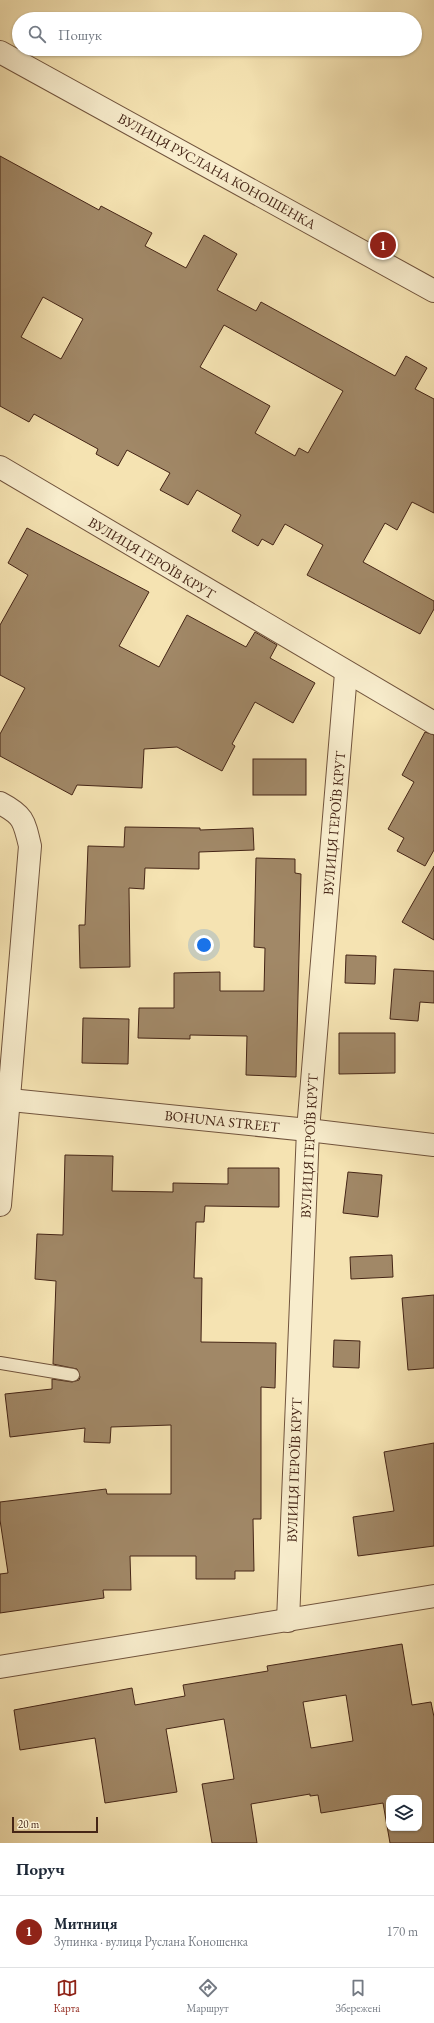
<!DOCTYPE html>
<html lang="uk">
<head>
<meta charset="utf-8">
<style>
  body { margin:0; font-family:"EB Garamond",serif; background:#f6f6f7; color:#1f2937 }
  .controls { position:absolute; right:12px; bottom:12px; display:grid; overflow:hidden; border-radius:8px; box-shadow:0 1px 3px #0004 }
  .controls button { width:36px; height:36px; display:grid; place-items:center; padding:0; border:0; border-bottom:1px solid #e0e1e3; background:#fff; color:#1f2937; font:20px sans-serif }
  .scale { position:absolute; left:12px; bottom:10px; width:86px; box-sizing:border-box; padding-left:4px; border:2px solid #452516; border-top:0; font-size:11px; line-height:14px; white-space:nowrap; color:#452516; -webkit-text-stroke:3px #f8edcd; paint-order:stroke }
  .you { position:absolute; left:204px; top:945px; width:14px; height:14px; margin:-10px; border:3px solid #fff; border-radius:50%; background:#1a73e8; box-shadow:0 0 0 6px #1a73e833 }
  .badge { display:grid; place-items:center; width:26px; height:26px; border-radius:50%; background:#8f2418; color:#fff; font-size:13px; font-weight:700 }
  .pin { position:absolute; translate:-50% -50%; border:2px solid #fff; box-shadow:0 1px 4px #0006 }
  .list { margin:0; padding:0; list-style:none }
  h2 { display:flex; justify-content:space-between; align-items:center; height:52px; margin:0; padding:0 16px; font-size:17px }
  h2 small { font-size:13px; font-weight:400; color:#747a83 }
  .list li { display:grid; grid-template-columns:26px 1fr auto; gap:12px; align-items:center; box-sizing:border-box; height:72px; padding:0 16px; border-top:1px solid #e0e1e3 }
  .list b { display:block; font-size:15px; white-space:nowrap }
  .list p { margin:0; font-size:13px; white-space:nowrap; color:#747a83 }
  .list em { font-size:13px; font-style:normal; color:#747a83 }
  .icon { flex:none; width:22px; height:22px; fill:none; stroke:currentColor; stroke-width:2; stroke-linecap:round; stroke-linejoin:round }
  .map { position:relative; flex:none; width:434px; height:1843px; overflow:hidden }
  .search { position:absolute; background:#fff; box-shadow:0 1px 3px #0004; left:12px; right:12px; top:12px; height:44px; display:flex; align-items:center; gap:10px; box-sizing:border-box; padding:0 14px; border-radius:22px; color:#747a83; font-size:15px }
  .sheet { height:124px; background:#fff }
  nav { display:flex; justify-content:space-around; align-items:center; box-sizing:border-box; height:56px; border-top:1px solid #e0e1e3; background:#fff; font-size:11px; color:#747a83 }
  nav a { display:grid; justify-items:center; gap:2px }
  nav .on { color:#8f2418 }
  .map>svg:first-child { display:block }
</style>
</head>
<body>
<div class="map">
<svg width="434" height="1843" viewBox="0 0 434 1843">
  <rect width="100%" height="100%" fill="#f5e3b2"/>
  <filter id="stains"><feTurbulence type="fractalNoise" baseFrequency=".005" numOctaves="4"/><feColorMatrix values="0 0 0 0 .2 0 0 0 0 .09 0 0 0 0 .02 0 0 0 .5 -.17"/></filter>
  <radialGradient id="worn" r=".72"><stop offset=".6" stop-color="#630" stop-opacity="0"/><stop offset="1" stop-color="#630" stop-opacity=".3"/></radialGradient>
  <g fill="#a18867" stroke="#452516" fill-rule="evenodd">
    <path d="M 0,156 L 99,210 L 101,206 L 152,233 L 145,246 L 186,268 L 204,235 L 237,254 L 217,290 L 256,311 L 261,302 L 395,376 L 406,356 L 427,368 L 415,389 L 434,399 L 434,513 L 412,502 L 397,530 L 385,523 L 363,562 L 434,601 L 434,609 L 420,634 L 307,575 L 323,545 L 285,524 L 273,545 L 262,539 L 258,546 L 232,531 L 241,515 L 197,490 L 188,505 L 160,490 L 170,473 L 127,450 L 118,466 L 96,454 L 98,449 L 34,414 L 29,422 L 0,406 ZM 43,297 L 83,319 L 61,359 L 21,337 ZM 224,325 L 343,391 L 308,453 L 299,448 L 295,456 L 255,433 L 270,406 L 200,367 Z"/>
    <polygon points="27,528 149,592 119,646 159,667 187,615 246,647 255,632 277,645 270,658 315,683 293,723 255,702 232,744 235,746 222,771 177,747 144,749 142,788 77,785 72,795 0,756 0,734 25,688 0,675 0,625 28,575 8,563"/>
    <polygon points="425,732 434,735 434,850 425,866 397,851 404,838 388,829 414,782 402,775"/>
    <rect x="253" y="759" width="53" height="36"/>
    <polygon points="125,827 200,828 200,830 253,828 254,850 199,852 199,869 145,868 144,889 129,888 130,967 80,968 79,925 85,925 88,846 124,847"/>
    <polygon points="256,858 295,859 295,873 301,874 296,1077 246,1075 247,1036 190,1035 190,1039 138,1038 139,1008 174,1008 174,973 220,972 220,991 264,991 265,948 254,947"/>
    <polygon points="434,866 434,940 402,922"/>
    <polygon points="346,955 376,956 375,984 345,983"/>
    <polygon points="394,969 434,971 434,1003 420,1002 418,1021 390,1019"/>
    <polygon points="83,1018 129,1019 128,1064 82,1063"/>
    <polygon points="339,1033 395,1033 395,1073 339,1074"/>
    <polygon points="65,1155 113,1156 112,1191 173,1192 173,1183 228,1184 228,1168 279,1168 279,1207 205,1206 204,1222 196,1222 194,1278 202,1278 201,1342 276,1343 275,1388 261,1387 261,1519 253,1519 254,1571 235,1571 235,1579 196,1579 196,1556 130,1556 131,1590 103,1590 104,1598 0,1613 0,1574 8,1573 0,1520 0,1502 106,1489 107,1494 171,1494 171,1425 111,1427 110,1443 84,1442 85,1428 10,1437 5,1394 52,1389 52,1379 72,1382 79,1380 80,1377 77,1369 53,1364 56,1281 35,1279 37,1234 63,1235"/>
    <polygon points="348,1172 382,1175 378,1217 343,1213"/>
    <polygon points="392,1255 393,1277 351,1279 350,1257"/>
    <polygon points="434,1295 434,1368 408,1370 402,1298"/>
    <polygon points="334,1340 360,1341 359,1368 333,1367"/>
    <polygon points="434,1443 434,1546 358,1556 353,1517 394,1511 384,1452"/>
    <path d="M 402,1644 L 412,1705 L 431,1702 L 434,1717 L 434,1843 L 390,1843 L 383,1803 L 321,1813 L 318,1795 L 310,1796 L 310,1794 L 251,1804 L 257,1843 L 212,1843 L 202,1784 L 234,1779 L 224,1719 L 166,1729 L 177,1792 L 105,1803 L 95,1738 L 20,1750 L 14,1710 L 132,1688 L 135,1705 L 185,1696 L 183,1685 L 268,1671 L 267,1666 ZM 346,1695 L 353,1741 L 311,1748 L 303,1702 ZM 389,1798 L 419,1798 L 419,1828 L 389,1828 Z"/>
  </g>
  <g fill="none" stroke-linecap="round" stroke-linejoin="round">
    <defs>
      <polyline id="service" points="0,1363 73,1375"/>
      <g id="minor">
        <polyline points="0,467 434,723"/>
        <path d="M 0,803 C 23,815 24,820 30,846 L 0,1205"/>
        <polyline points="0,1099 308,1130 434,1145"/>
        <polyline points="288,1621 308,1130 346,673"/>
        <polyline points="0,1667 434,1596"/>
      </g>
      <polyline id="tertiary" points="0,52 434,291"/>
    </defs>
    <use href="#service" stroke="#71543d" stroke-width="14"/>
    <use href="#minor" stroke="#71543d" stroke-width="24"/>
    <use href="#tertiary" stroke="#71543d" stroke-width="24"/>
    <use href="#service" stroke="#f8edcd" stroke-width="12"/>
    <use href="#minor" stroke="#f8edcd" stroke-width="22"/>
    <use href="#tertiary" stroke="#f8edcd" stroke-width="22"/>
  </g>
  <g text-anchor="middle" stroke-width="3.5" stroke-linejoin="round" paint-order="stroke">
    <g font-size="14" fill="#452516" stroke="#f8edcd">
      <text transform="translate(217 171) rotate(29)" y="5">ВУЛИЦЯ РУСЛАНА КОНОШЕНКА</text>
      <text transform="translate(152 558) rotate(31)" y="5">ВУЛИЦЯ ГЕРОЇВ КРУТ</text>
      <text transform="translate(334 823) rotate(-85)" y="5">ВУЛИЦЯ ГЕРОЇВ КРУТ</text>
      <text transform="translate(222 1121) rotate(6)" y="5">BOHUNA STREET</text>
      <text transform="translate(309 1146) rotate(-87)" y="5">ВУЛИЦЯ ГЕРОЇВ КРУТ</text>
      <text transform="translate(294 1470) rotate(-88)" y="5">ВУЛИЦЯ ГЕРОЇВ КРУТ</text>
    </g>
  </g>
  <rect width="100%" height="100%" filter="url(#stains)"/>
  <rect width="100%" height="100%" fill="url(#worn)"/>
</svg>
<div class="controls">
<button><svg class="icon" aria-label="layers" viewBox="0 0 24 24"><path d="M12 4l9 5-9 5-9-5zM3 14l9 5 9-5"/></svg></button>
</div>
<div class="scale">20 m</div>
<div class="you"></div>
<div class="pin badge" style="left:383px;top:245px">1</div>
<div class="search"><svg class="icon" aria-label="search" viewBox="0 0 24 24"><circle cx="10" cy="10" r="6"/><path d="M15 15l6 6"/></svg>Пошук</div>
</div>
<section class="sheet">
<h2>Поруч<small></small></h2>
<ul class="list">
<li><span class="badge">1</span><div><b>Митниця</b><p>Зупинка · вулиця Руслана Коношенка</p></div><em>170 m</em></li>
</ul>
</section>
<nav>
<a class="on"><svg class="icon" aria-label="map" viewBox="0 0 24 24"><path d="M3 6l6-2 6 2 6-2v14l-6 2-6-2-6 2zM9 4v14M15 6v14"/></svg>Карта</a>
<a><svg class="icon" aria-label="directions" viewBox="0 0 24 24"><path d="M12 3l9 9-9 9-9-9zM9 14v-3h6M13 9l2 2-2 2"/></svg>Маршрут</a>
<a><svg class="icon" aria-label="saved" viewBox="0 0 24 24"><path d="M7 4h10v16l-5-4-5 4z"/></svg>Збережені</a>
</nav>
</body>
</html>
